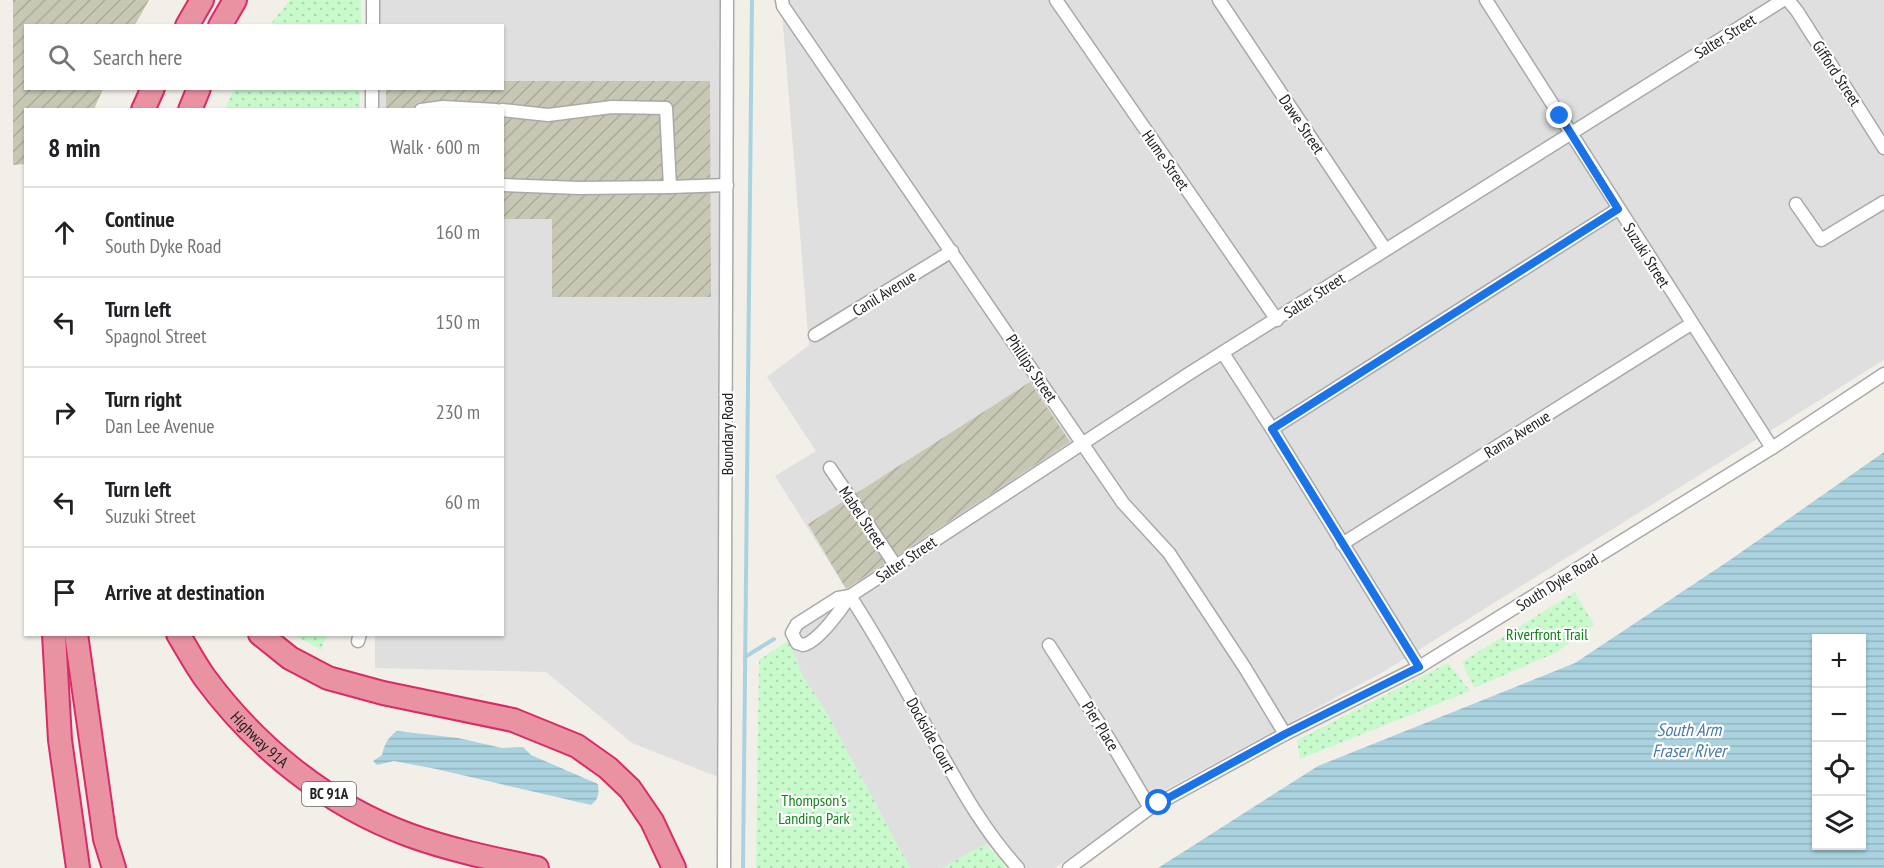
<!DOCTYPE html>
<html lang="en">
<head>
<meta charset="utf-8">
<style>
  body { margin:0; font-family:"PT Sans Narrow",sans-serif; background:#f2f2f2; color:#202124 }
  .controls { position:absolute; right:18px; bottom:18px; display:grid; overflow:hidden; border-radius:0px; box-shadow:0 2px 4px #0004 }
  .controls button { width:54px; height:54px; display:grid; place-items:center; padding:0; border:0; border-bottom:2px solid #e0e0e0; background:#fff; color:#202124; font:30px sans-serif }
  .stop { position:absolute; width:18px; height:18px; margin:-14px; border:4px solid #1a73e8; border-radius:50%; background:#fff }
  .stop.end { background:#1a73e8; border-color:#fff; box-shadow:0 2px 6px #0008 }
  .list { margin:0; padding:0; list-style:none }
  h2 { display:flex; justify-content:space-between; align-items:center; height:78px; margin:0; padding:0 24px; font-size:26px }
  h2 small { font-size:20px; font-weight:400; color:#757577 }
  .list li { display:grid; grid-template-columns:39px 1fr auto; gap:18px; align-items:center; box-sizing:border-box; height:90px; padding:0 24px; border-top:2px solid #e0e0e0 }
  .list b { display:block; font-size:22px; white-space:nowrap }
  .list p { margin:0; font-size:20px; white-space:nowrap; color:#757577 }
  .list em { font-size:20px; font-style:normal; color:#757577 }
  .icon { flex:none; width:33px; height:33px; fill:none; stroke:currentColor; stroke-width:2; stroke-linecap:round; stroke-linejoin:round }
  .map { position:relative; flex:none; width:1884px; height:868px; overflow:hidden }
  .search { position:absolute; background:#fff; box-shadow:0 2px 4px #0004; left:24px; top:24px; width:480px; height:66px; display:flex; align-items:center; gap:15px; box-sizing:border-box; padding:0 21px; border-radius:0px; color:#757577; font-size:22px }
  .panel { position:absolute; background:#fff; box-shadow:0 2px 4px #0004; left:24px; top:108px; width:480px; height:528px; border-radius:0px }
  .map>svg:first-child { display:block }
</style>
</head>
<body>
<div class="map">
<svg width="1884" height="868" viewBox="0 0 1884 868">
  <defs>
    <pattern id="construction-furrows" width="10" height="10" patternUnits="userSpaceOnUse" patternTransform="scale(1.5)"><rect width="10" height="10" fill="#c7c7b4"/><path d="M-1 1l2-2M0 10L10 0M9 11l2-2" fill="none" stroke="#abab9a"/></pattern>
    <pattern id="park-dots" width="8" height="8" patternUnits="userSpaceOnUse" patternTransform="scale(1.5)"><rect width="8" height="8" fill="#c8facc"/><path d="M2 2h.1M6 6h.1" fill="none" stroke="#acd6af" stroke-width="1.8" stroke-linecap="round"/></pattern>
    <pattern id="water-rules" width="6" height="5" patternUnits="userSpaceOnUse" patternTransform="scale(1.5)"><rect width="6" height="5" fill="#aad3df"/><path d="M0 2.5h6" fill="none" stroke="#92b5bf"/></pattern>
  </defs>
  <rect width="100%" height="100%" fill="#f2efe9"/>
  <g fill="#e0dfdf">
    <polygon points="379,0 723,0 718,777 632,743 546,672 375,668 375,635 502,634 502,110 378,109 379,89 502,88 502,26 379,25"/>
    <polygon points="781,0 1884,0 1884,360 1385,671 1165,790 1055,868 1028,868 986,844 942,868 910,868 825,710 803,677 785,634 846,589 775,476 816,451 767,377 809,345"/>
  </g>
  <g fill="url(#construction-furrows)">
    <polygon points="13,0 149,0 135,25 26,26 26,88 103,89 94,109 26,110 25,164 13,165"/>
    <polygon points="503,81 710,81 711,297 552,297 552,219 503,219 502,110 386,109 386,89 502,88"/>
    <polygon points="1030,382 1070,442 846,589 808,524"/>
  </g>
  <g fill="url(#park-dots)">
    <polygon points="290,0 361,0 361,25 270,25"/>
    <polygon points="234,89 360,89 360,109 225,109"/>
    <polygon points="1575,592 1594,625 1557,652 1474,688 1462,662"/>
    <polygon points="295,635 327,635 321,650"/>
    <polygon points="789,640 803,677 825,710 910,868 756,868 759,660"/>
    <polygon points="1448,663 1470,691 1300,759 1297,740"/>
    <polygon points="986,844 1007,868 942,868"/>
  </g>
  <g fill="url(#water-rules)" fill-rule="evenodd">
    <path d="M 1884,452 L 1884,868 L 1158,868 L 1318,766 L 1575,663 L 1730,560 ZM 1816,638 L 1862,638 L 1862,846 L 1816,846 Z"/>
    <path d="M 397,731 L 458,738 L 502,748 L 523,747 L 531,755 L 598,784 C 599,793 599,799 591,805 L 436,769 L 394,761 L 377,765 L 373,761 L 382,755 C 384,745 388,737 397,731 Z"/>
  </g>
  <g fill="none" stroke-linecap="round" stroke-linejoin="round">
    <g stroke="#aad3df" stroke-width="4">
      <polyline points="745,657 774,639"/>
      <polyline points="743,868 752,0"/>
    </g>
    <defs>
      <g id="street">
        <polyline points="782,0 783,6 1123,503 1169,553 1245,668 1285,734"/>
        <polyline points="1056,0 1277,320"/>
        <polyline points="1219,0 1385,249"/>
        <polyline points="1486,0 1772,448"/>
        <polyline points="1788,0 1797,11 1884,148"/>
        <polyline points="373,26 373,0"/>
        <polyline points="372,110 372,88"/>
        <polyline points="421,110 443,107 496,110"/>
        <polyline points="502,110 548,115 612,107 666,108 670,187 727,185"/>
        <polyline points="502,185 579,188 670,187"/>
        <polyline points="1796,204 1821,240 1884,202"/>
        <polyline points="815,335 952,251"/>
        <polyline points="1223,353 1272,429 1419,667"/>
        <polyline points="1272,429 1618,209"/>
        <polyline points="830,468 896,566"/>
        <polyline points="1342,544 1691,324"/>
        <path d="M 850,596 L 838,598 L 797,624 L 792,633 L 797,643 L 803,645 C 818,642 841,610 850,596 L 1190,373 L 1783,0"/>
        <path d="M 850,596 C 881,644 908,693 935,743 C 960,787 984,831 1018,868"/>
        <polyline points="358,641 360,634"/>
        <polyline points="1049,645 1109,739 1150,808"/>
        <polyline points="724,868 727,0"/>
        <polyline points="1069,868 1150,808 1285,734 1419,667 1772,448 1884,374"/>
      </g>
      <g id="highway">
        <polyline points="187,26 202,0"/>
        <polyline points="220,26 235,0"/>
        <polyline points="143,110 153,88"/>
        <polyline points="190,110 199,88"/>
        <polyline points="54,634 60,740 78,868"/>
        <polyline points="76,634 105,839 114,868"/>
        <path id="s1" d="M 178,634 C 187,649 195,664 205,678 C 256,747 327,805 409,835 C 450,850 494,859 537,868"/>
        <polyline points="260,634 290,658 328,678 383,693 513,720 577,746 608,768 630,789 652,821 674,868"/>
      </g>
    </defs>
    <use href="#street" stroke="#a9a9a9" stroke-width="15"/>
    <use href="#highway" stroke="#dc2a67" stroke-width="26"/>
    <use href="#street" stroke="#fff" stroke-width="12"/>
    <use href="#highway" stroke="#e892a2" stroke-width="22"/>
  </g>
  <g fill="none" stroke-linecap="round" stroke-linejoin="round">
    <polyline stroke="#1a73e8" stroke-width="8" points="1159,803 1285,734 1419,667 1272,429 1618,209 1560,116"/>
  </g>
  <g text-anchor="middle" stroke-width="4.5" stroke-linejoin="round" paint-order="stroke">
    <rect fill="#fff" stroke="#646464" stroke-width="1.5" x="302" y="782" width="54" height="24" rx="4.5"/>
    <g font-size="15" font-weight="bold" fill="#222">
      <text x="329" y="799">BC 91A</text>
    </g>
    <g font-size="16" fill="#222" stroke="#fff">
      <text transform="translate(1725 36) rotate(-32)" y="6">Salter Street</text>
      <text transform="translate(1837 73) rotate(57)" y="6">Gifford Street</text>
      <text transform="translate(1302 124) rotate(56)" y="6">Dawe Street</text>
      <text transform="translate(1166 160) rotate(55)" y="6">Hume Street</text>
      <text transform="translate(1647 255) rotate(58)" y="6">Suzuki Street</text>
      <text transform="translate(884 293) rotate(-32)" y="6">Canil Avenue</text>
      <text transform="translate(1314 295) rotate(-33)" y="6">Salter Street</text>
      <text transform="translate(1032 368) rotate(56)" y="6">Phillips Street</text>
      <text transform="translate(727 434) rotate(-90)" y="6">Boundary Road</text>
      <text transform="translate(1517 434) rotate(-32)" y="6">Rama Avenue</text>
      <text transform="translate(863 517) rotate(56)" y="6">Mabel Street</text>
      <text transform="translate(906 559) rotate(-34)" y="6">Salter Street</text>
      <text transform="translate(1557 582) rotate(-32)" y="6">South Dyke Road</text>
      <text transform="translate(1101 726) rotate(58)" y="6">Pier Place</text>
      <text transform="translate(931 735) rotate(61)" y="6">Dockside Court</text>
      <text dy="6" stroke="none"><textPath href="#s1" startOffset="134">Highway 91A</textPath></text>
    </g>
    <g font-size="16" fill="#0c8416" stroke="#fff">
      <text x="1547" y="640">Riverfront Trail</text>
      <text x="814" y="806">Thompson's<tspan x="814" dy="18">Landing Park</tspan></text>
    </g>
    <g font-size="18" font-style="italic" fill="#4a7aab" stroke="#fff">
      <text x="1689" y="736">South Arm<tspan x="1689" dy="21">Fraser River</tspan></text>
    </g>
  </g>
</svg>
<div class="controls">
<button>+</button>
<button>−</button>
<button><svg class="icon" aria-label="locate" viewBox="0 0 24 24"><circle cx="12" cy="12" r="6"/><path d="M12 2v4M12 18v4M2 12h4M18 12h4"/></svg></button>
<button><svg class="icon" aria-label="layers" viewBox="0 0 24 24"><path d="M12 4l9 5-9 5-9-5zM3 14l9 5 9-5"/></svg></button>
</div>
<div class="stop" style="left:1159px;top:803px"></div>
<div class="stop end" style="left:1560px;top:116px"></div>
<div class="search"><svg class="icon" aria-label="search" viewBox="0 0 24 24"><circle cx="10" cy="10" r="6"/><path d="M15 15l6 6"/></svg>Search here</div>
<section class="panel">
<h2>8 min<small>Walk · 600 m</small></h2>
<ul class="list">
<li><svg class="icon" aria-label="ahead" viewBox="0 0 24 24"><path d="M12 20V5M6 11l6-6 6 6"/></svg><div><b>Continue</b><p>South Dyke Road</p></div><em>160 m</em></li>
<li><svg class="icon" aria-label="left" viewBox="0 0 24 24"><path d="M17 20v-9H6M10 6l-5 5 5 5"/></svg><div><b>Turn left</b><p>Spagnol Street</p></div><em>150 m</em></li>
<li><svg class="icon" aria-label="right" viewBox="0 0 24 24"><path d="M7 20v-9h11M14 6l5 5-5 5"/></svg><div><b>Turn right</b><p>Dan Lee Avenue</p></div><em>230 m</em></li>
<li><svg class="icon" aria-label="left" viewBox="0 0 24 24"><path d="M17 20v-9H6M10 6l-5 5 5 5"/></svg><div><b>Turn left</b><p>Suzuki Street</p></div><em>60 m</em></li>
<li><svg class="icon" aria-label="arrive" viewBox="0 0 24 24"><path d="M6 21V4h12l-3 4 3 4H6"/></svg><div><b>Arrive at destination</b></div></li>
</ul>
</section>
</div>
</body>
</html>
